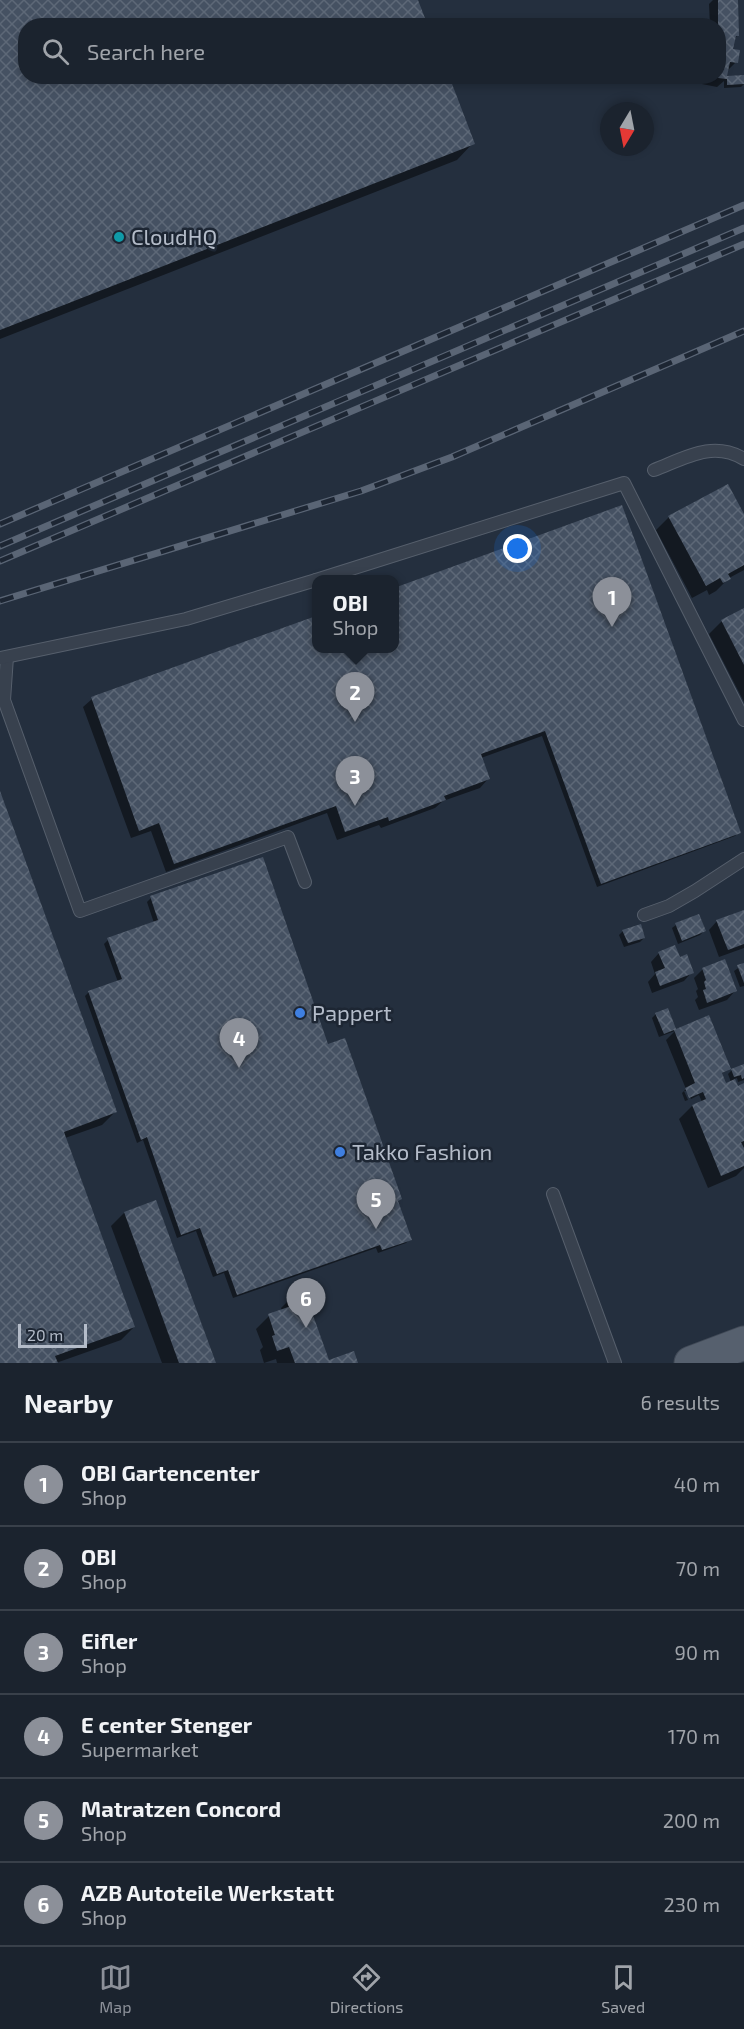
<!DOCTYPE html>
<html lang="en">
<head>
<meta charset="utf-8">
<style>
  body { margin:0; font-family:"Exo 2",sans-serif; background:#242b36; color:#f1f3f6 }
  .compass { position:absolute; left:600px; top:102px; width:54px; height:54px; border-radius:50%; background:#1b232e; box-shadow:0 3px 9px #0003; rotate:190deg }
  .scale { position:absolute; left:18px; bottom:15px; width:69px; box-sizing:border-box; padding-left:6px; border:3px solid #b4bcc9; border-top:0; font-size:16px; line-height:21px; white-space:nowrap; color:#b4bcc9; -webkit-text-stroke:4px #1d2633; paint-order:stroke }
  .you { position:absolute; left:518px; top:549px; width:21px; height:21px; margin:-15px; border:4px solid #fff; border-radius:50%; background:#1a73e8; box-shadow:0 0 0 9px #1a73e833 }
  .badge { display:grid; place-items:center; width:39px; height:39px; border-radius:50%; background:#8c9099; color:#fff; font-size:20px; font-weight:700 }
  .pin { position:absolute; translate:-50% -50px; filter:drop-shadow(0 2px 3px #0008) }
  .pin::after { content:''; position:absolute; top:32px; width:21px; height:18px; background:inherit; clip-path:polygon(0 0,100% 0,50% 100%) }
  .popup { position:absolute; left:312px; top:575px; width:87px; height:78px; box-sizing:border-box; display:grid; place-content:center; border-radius:12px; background:#1b232e; filter:drop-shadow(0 2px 4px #0005); font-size:20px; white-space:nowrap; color:#a0a4aa }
  .popup b { font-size:22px; color:#f1f3f6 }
  .popup::after { content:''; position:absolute; left:50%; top:100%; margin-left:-12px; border:12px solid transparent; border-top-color:#1b232e }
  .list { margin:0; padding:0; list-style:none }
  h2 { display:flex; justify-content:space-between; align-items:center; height:78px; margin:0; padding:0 24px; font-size:26px }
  h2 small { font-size:20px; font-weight:400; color:#a0a4aa }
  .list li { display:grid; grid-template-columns:39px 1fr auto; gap:18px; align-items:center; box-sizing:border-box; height:84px; padding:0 24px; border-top:2px solid #39404a }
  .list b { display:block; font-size:22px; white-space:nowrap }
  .list p { margin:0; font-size:20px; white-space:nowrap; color:#a0a4aa }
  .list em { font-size:20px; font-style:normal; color:#a0a4aa }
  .icon { flex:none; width:33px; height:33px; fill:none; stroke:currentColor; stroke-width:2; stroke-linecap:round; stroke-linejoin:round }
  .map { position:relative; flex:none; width:744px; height:1363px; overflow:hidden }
  .search { position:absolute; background:#1b232e; box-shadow:0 3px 9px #0003; left:18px; right:18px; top:18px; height:66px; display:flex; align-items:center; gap:15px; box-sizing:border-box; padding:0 21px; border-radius:24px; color:#a0a4aa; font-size:22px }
  .sheet { height:582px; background:#1b232e }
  nav { display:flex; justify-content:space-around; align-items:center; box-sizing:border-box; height:84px; border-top:2px solid #39404a; background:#1b232e; font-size:16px; color:#a0a4aa }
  nav a { display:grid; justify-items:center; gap:3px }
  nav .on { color:#8c9099 }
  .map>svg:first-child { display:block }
</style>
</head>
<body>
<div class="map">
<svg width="744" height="1363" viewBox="0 0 744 1363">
  <defs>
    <pattern id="building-cross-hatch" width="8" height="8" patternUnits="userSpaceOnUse" patternTransform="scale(1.5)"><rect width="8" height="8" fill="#455162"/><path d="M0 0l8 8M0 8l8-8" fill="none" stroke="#5d6877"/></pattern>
  </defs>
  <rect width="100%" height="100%" fill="#242f3e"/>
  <g fill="#0007">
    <polygon points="0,0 417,0 26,26 26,76 473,143 457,160 0,339"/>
    <polygon points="713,0 737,0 738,35 734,39 731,50 736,62 727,71 726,77 744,77 744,84 741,87 724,88 724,81 717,87 702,84 704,76 718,76 718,26 710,26 709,4"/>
    <polygon points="621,507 739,832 735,836 597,887 542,736 481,758 488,779 480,788 443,801 435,808 381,828 379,825 337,840 327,813 166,872 151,831 131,838 83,707 92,699 316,617 316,648 394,648 394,589"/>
    <polygon points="669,517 744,518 744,570 729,578 716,591 709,595 707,590 692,598 656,530"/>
    <polygon points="744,609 744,702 709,634 722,621"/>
    <polygon points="0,794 115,1112 102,1125 65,1138 134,1327 121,1340 56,1363 0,1363"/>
    <polygon points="151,898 328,1046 397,1202 410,1239 406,1243 378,1253 376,1248 233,1298 224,1273 213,1277 196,1231 177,1238 143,1140 137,1143 85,996 89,992 118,982 104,944 108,940 154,923 147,902"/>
    <polygon points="744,913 744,948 719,957 709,930 717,921"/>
    <polygon points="676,925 704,931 700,935 678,944 672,928"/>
    <polygon points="623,931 644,938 640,942 624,947 619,935"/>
    <polygon points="659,953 679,958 692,972 684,981 652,993 648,982 655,974 651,962"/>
    <polygon points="724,961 735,991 727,1000 699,1010 695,1000 698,997 696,991 698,989 694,978 702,970"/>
    <polygon points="744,964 744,986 740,987 734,971"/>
    <polygon points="656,1014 675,1031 729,1069 721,1074 725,1085 731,1082 728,1074 732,1070 744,1066 744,1080 738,1082 737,1078 734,1079 736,1086 732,1090 744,1085 744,1148 742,1148 744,1168 736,1176 708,1188 679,1119 692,1106 702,1102 699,1095 691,1099 688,1091 684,1091 688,1100 685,1101 682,1093 686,1089 666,1040 675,1031 659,1037 652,1018"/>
    <polygon points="155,1202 215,1363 162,1363 111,1226 124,1213"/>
    <polygon points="294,1295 328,1362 353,1353 356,1363 277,1363 276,1359 264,1363 260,1350 263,1347 256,1329 269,1316 282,1311 281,1308"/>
  </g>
  <g fill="url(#building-cross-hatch)">
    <polygon points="0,0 418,0 428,26 26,26 26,76 449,76 475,144 0,330"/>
    <polygon points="718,0 738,0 739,36 736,36 733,49 740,50 738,63 730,62 727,76 744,75 744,84 727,85 727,79 718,78"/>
    <polygon points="728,484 744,514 744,565 728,574 731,579 723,583 720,578 706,586 668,516"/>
    <polygon points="622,505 741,833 601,884 545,731 481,754 490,779 444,796 446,800 389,821 388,817 345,832 336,806 174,864 159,823 139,831 91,697 316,616 316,648 394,648 394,588"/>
    <polygon points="744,608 744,665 721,620"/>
    <polygon points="0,791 117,1112 64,1132 135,1327 55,1356 58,1363 0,1363"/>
    <polygon points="263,857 328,1044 345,1038 402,1199 398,1201 412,1240 382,1250 380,1245 237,1295 228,1270 217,1274 200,1228 181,1235 147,1137 141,1140 88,991 122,979 107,938 158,920 150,896"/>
    <polygon points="744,910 744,944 728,950 716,920"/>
    <polygon points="699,914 706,931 682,941 675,923"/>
    <polygon points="641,924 645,938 628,943 622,930"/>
    <polygon points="675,945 680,957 687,954 694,973 660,986 655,972 665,968 658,952"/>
    <polygon points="725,959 737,991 707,1003 703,990 706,989 704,982 706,980 702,968"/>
    <polygon points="744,963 744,983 737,965"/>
    <polygon points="668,1008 676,1029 709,1015 731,1069 722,1073 726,1083 735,1079 738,1086 744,1083 744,1141 741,1142 744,1148 744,1166 721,1176 692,1105 706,1099 703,1092 689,1098 685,1088 695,1083 674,1030 664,1034 655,1013"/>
    <polygon points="744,1064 744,1078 742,1079 741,1075 734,1077 731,1069"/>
    <polygon points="156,1200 216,1363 179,1363 124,1212"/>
    <polygon points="304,1290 329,1360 354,1351 358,1363 295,1363 289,1347 277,1351 272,1336 275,1335 268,1314 297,1304 293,1294"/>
  </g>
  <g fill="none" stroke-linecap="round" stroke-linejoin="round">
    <defs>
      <g id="lane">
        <path d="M 654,470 C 685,458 713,440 744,459"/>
        <polyline points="316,580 624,483 744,720"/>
        <polyline points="7,657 4,700 80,911 288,837 305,882"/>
        <polyline points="1,658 186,619 316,580"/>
        <polyline points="644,915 669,906 695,891 744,859"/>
        <polyline points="553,1194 615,1363"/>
      </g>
      <polyline id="primary" points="691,1363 744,1343"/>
    </defs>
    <use href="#lane" stroke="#565f6c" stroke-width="14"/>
    <use href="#primary" stroke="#414a57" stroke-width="35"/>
    <use href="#lane" stroke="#38414e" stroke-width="12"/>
    <use href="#primary" stroke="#56606e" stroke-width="33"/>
    <defs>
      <g id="rail">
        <polyline points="0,524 744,205"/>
        <polyline points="0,546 744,228"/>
        <polyline points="0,561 744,244"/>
        <polyline points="0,601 361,491 452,457 744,331"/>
      </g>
    </defs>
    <use href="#rail" stroke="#5a6575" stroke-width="7"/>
    <use href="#rail" stroke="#1d2633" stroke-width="4.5" stroke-dasharray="14" stroke-linecap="butt"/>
  </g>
  <circle fill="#0f9aa8" stroke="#1d2633" stroke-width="2" cx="119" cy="237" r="6"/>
  <g fill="#3f7fe0" stroke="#1d2633" stroke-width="2">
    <circle cx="300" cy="1013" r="6"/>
    <circle cx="340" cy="1152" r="6"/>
  </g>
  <g text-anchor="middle" stroke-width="5" stroke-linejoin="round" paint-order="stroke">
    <g font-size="22" fill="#b4bcc9" stroke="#1d2633" text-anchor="start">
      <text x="131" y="245">CloudHQ</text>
      <text x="312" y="1021">Pappert</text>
      <text x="352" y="1160">Takko Fashion</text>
    </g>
  </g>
</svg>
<svg class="compass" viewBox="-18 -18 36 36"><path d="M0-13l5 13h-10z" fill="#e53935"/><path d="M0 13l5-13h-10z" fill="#a0a4aa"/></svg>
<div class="scale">20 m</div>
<div class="you"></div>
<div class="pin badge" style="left:612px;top:627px">1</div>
<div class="pin badge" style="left:355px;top:722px">2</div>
<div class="popup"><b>OBI</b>Shop</div>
<div class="pin badge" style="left:355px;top:806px">3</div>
<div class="pin badge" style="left:239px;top:1068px">4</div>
<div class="pin badge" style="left:376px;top:1229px">5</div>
<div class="pin badge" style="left:306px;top:1328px">6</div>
<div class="search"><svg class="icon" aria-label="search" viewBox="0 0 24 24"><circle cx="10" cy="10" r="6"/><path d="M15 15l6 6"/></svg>Search here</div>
</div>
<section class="sheet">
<h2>Nearby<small>6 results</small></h2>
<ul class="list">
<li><span class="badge">1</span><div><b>OBI Gartencenter</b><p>Shop</p></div><em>40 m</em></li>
<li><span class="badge">2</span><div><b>OBI</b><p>Shop</p></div><em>70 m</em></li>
<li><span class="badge">3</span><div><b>Eifler</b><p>Shop</p></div><em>90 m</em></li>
<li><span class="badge">4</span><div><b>E center Stenger</b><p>Supermarket</p></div><em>170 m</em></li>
<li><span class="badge">5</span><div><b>Matratzen Concord</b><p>Shop</p></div><em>200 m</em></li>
<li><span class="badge">6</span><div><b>AZB Autoteile Werkstatt</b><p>Shop</p></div><em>230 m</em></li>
</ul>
</section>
<nav>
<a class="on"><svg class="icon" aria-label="map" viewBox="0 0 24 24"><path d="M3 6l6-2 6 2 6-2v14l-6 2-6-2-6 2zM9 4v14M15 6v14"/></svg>Map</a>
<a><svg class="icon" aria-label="directions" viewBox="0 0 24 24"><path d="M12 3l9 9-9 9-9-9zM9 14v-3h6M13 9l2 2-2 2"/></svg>Directions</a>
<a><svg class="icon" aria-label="saved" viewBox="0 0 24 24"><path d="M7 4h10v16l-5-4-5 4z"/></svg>Saved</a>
</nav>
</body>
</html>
